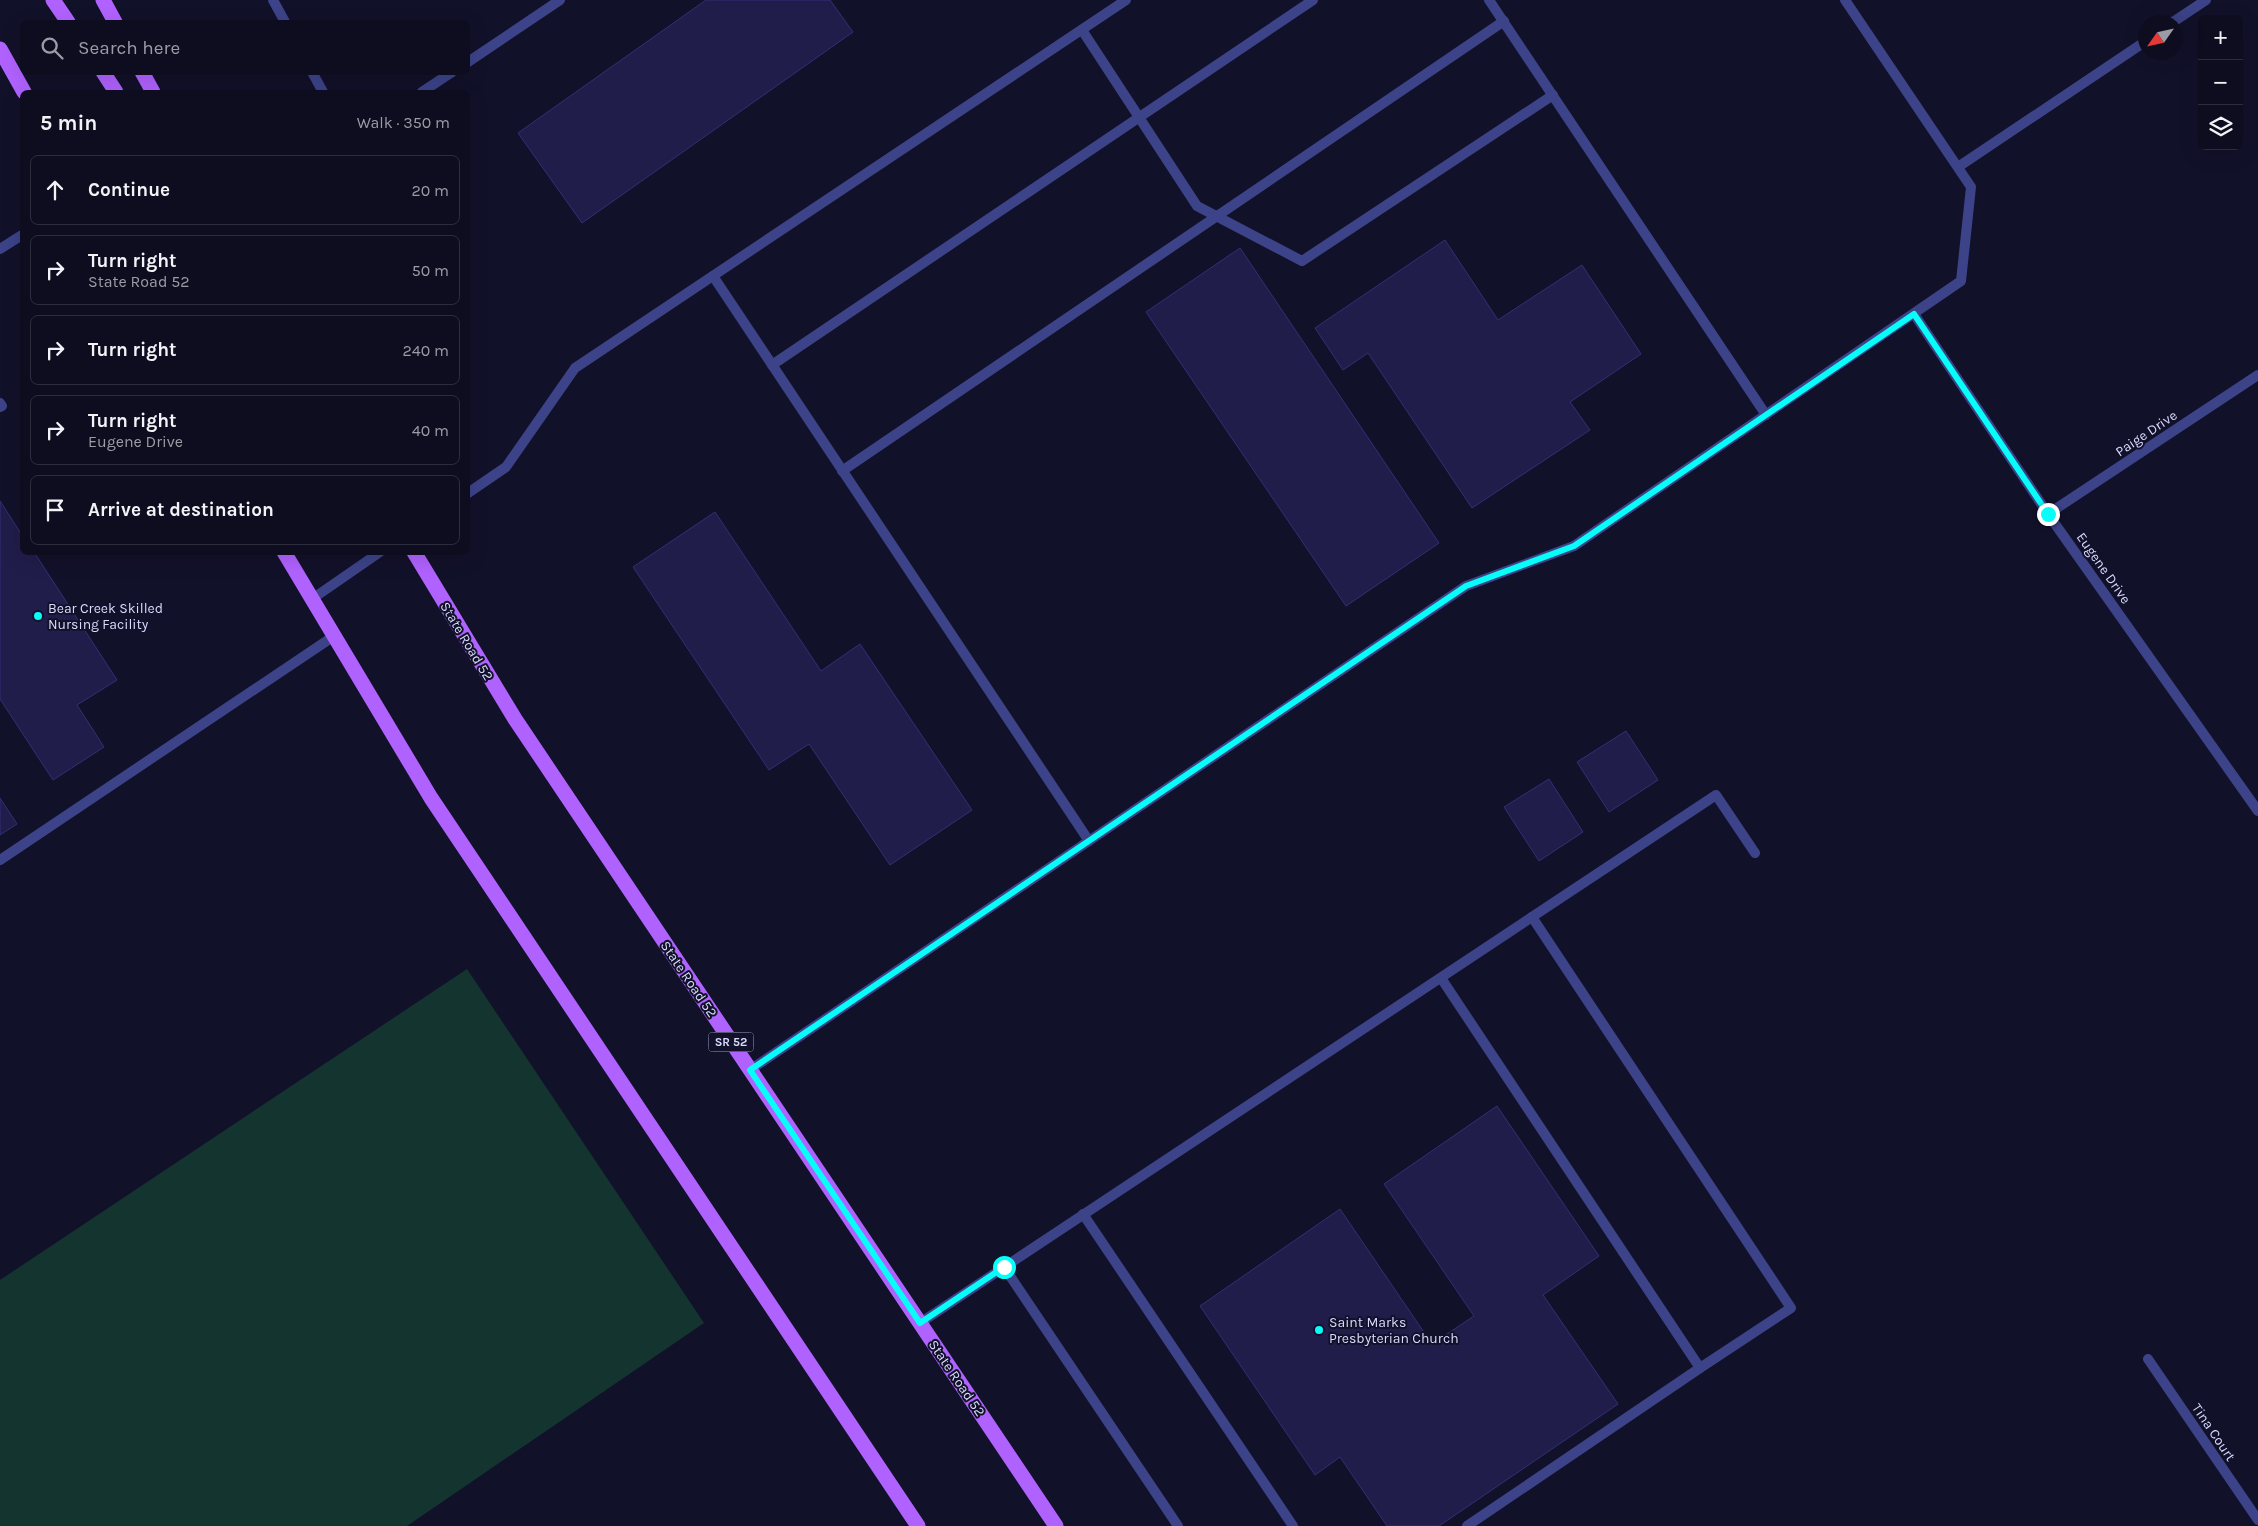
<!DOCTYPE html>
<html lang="en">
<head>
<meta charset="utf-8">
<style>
  body { margin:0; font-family:Karla,sans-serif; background:#1c1b2d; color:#f1f3f6 }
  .controls { position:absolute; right:15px; top:15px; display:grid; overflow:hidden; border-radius:8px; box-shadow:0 5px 20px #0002 }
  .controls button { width:45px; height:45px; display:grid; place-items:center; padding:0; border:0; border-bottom:1px solid #2e2d3e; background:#0e0d20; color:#f1f3f6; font:25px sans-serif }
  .compass { position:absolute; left:2138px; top:15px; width:45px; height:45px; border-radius:50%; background:#0e0d20; box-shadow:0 5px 20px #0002; rotate:236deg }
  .stop { position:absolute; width:15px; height:15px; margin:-11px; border:4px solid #07fdf7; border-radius:50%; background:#fff }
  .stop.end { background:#07fdf7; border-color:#fff; box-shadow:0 1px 5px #0008 }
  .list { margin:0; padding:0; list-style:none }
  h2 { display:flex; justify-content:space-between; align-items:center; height:65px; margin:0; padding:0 20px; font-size:21px }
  h2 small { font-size:16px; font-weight:400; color:#9b9ca5 }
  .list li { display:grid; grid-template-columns:32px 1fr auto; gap:15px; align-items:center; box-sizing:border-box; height:70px; margin:0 10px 10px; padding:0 10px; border:1px solid #2e2d3e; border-radius:8px }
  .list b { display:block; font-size:19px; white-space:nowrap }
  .list p { margin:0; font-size:16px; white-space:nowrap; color:#9b9ca5 }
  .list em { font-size:16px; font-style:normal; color:#9b9ca5 }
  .icon { flex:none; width:28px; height:28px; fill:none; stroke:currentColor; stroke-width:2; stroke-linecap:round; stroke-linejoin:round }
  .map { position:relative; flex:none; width:2258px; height:1526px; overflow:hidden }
  .search { position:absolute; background:#0e0d20; box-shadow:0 5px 20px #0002; left:20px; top:20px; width:450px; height:55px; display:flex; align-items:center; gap:12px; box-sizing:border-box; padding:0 18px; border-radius:8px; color:#9b9ca5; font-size:19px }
  .panel { position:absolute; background:#0e0d20; box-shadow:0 5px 20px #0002; left:20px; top:90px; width:450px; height:465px; border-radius:8px }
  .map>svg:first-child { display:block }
</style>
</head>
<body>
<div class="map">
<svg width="2258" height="1526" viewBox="0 0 2258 1526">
  <rect width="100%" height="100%" fill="#12112a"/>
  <polygon fill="#14342f" points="467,969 704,1323 407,1526 0,1526 0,1280"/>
  <g fill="#201d4b" stroke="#342f76">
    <polygon points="706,0 830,0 853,32 582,223 518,133"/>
    <polygon points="1445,240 1498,320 1582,265 1641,354 1570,402 1590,430 1472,508 1368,353 1343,370 1315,328"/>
    <polygon points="1240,248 1439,543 1346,606 1146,312"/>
    <polygon points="0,501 22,535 22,552 34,552 117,680 77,705 104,747 53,780 0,699"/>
    <polygon points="715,512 821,671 860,644 972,810 890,865 809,744 769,770 633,567"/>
    <polygon points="1626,731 1658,780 1609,812 1577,762"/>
    <polygon points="1549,779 1583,832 1539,861 1504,807"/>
    <polygon points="0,798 17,824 0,835"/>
    <polygon points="1497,1106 1599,1256 1543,1295 1618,1404 1439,1526 1387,1526 1340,1457 1315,1475 1200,1306 1340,1209 1432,1344 1474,1316 1384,1184"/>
  </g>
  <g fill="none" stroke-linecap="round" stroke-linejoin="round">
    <g stroke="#3c4388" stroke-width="10">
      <polyline points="1489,0 1766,415"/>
      <polyline points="2173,22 2206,0"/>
      <polyline points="1082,30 1197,206 1302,261 1553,95"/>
      <polyline points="1958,167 2146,41"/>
      <polyline points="0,249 22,235"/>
      <polyline points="713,276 1089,841"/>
      <polyline points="772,365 1313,0"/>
      <polyline points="0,403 2,406 0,407"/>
      <polyline points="842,471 1504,21"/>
      <polyline points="468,493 506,467 575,368 1126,0"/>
      <polyline points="312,599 380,552"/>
      <polyline points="0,860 334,636"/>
      <polyline points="1441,978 1700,1368 1791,1308 1532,917"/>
      <polyline points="750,1070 1466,586 1574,546 1961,281 1971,187 1845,0"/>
      <polyline points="1083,1214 1293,1526"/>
      <polyline points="1004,1267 1178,1526"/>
      <polyline points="920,1323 1716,795 1755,853"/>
      <polyline points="1467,1526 1700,1368"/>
    </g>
    <g stroke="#3c4388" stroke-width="10">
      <polyline points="273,0 285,22"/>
      <polyline points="468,62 560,0"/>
      <polyline points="312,72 323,92"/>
      <polyline points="422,92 452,72"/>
      <polyline points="1914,314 2048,514 2258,811"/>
      <polyline points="2048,514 2258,375"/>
      <polyline points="2148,1359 2258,1520"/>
    </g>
    <g stroke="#b062fe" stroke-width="15">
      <polyline points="53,0 68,22"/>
      <polyline points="103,0 115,22"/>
      <polyline points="0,49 24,92"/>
      <polyline points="103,72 116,92"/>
      <polyline points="142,72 153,92"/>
      <polyline points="284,552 431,798 918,1526"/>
      <polyline points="414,552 515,719 1056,1526"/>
    </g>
  </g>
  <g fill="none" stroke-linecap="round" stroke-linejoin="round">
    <polyline stroke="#07fdf7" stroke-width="6" points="1004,1267 920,1323 750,1070 1466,586 1574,546 1914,314 2048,514"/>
  </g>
  <g fill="#07fdf7" stroke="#12112a" stroke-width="2">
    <circle cx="38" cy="616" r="5"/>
    <circle cx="1319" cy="1330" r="5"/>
  </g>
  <g text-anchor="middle" stroke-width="4" stroke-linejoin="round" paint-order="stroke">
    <rect fill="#12112a" stroke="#9e9ebf" stroke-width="1" x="708.5" y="1032.5" width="45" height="19" rx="4"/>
    <g font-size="12" font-weight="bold" fill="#dadaff">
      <text x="731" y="1046">SR 52</text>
    </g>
    <g font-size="14" fill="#dadaff" stroke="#12112a">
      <text transform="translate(2146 433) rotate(-34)" y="5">Paige Drive</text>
      <text transform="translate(2104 568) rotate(55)" y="5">Eugene Drive</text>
      <text transform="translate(467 641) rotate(59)" y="5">State Road 52</text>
      <text transform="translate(689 979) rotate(56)" y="5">State Road 52</text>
      <text transform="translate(957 1378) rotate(56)" y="5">State Road 52</text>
      <text transform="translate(2214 1432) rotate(56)" y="5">Tina Court</text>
    </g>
    <g font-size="14" fill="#dadaff" stroke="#12112a" text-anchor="start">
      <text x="48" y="613">Bear Creek Skilled<tspan x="48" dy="16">Nursing Facility</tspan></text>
      <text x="1329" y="1327">Saint Marks<tspan x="1329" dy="16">Presbyterian Church</tspan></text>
    </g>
  </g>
</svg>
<div class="controls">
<button>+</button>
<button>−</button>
<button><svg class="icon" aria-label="layers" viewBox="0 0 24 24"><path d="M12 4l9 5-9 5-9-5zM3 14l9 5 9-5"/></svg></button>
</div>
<svg class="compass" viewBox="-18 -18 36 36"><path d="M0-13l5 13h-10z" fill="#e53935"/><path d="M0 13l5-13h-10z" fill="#9b9ca5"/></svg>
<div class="stop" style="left:1004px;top:1267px"></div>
<div class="stop end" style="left:2048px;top:514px"></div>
<div class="search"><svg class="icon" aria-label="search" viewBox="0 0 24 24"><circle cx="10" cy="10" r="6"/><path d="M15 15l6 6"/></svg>Search here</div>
<section class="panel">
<h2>5 min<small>Walk · 350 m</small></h2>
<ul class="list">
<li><svg class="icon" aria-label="ahead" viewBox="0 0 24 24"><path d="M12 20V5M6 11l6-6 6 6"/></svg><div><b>Continue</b></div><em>20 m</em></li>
<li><svg class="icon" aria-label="right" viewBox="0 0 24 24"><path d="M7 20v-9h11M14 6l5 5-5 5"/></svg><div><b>Turn right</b><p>State Road 52</p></div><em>50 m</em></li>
<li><svg class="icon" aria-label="right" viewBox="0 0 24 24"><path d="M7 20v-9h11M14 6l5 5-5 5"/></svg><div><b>Turn right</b></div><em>240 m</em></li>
<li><svg class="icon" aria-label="right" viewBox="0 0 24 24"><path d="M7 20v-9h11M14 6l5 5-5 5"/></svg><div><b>Turn right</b><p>Eugene Drive</p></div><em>40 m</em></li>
<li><svg class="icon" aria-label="arrive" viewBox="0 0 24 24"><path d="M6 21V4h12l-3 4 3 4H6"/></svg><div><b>Arrive at destination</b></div></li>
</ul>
</section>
</div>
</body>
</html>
